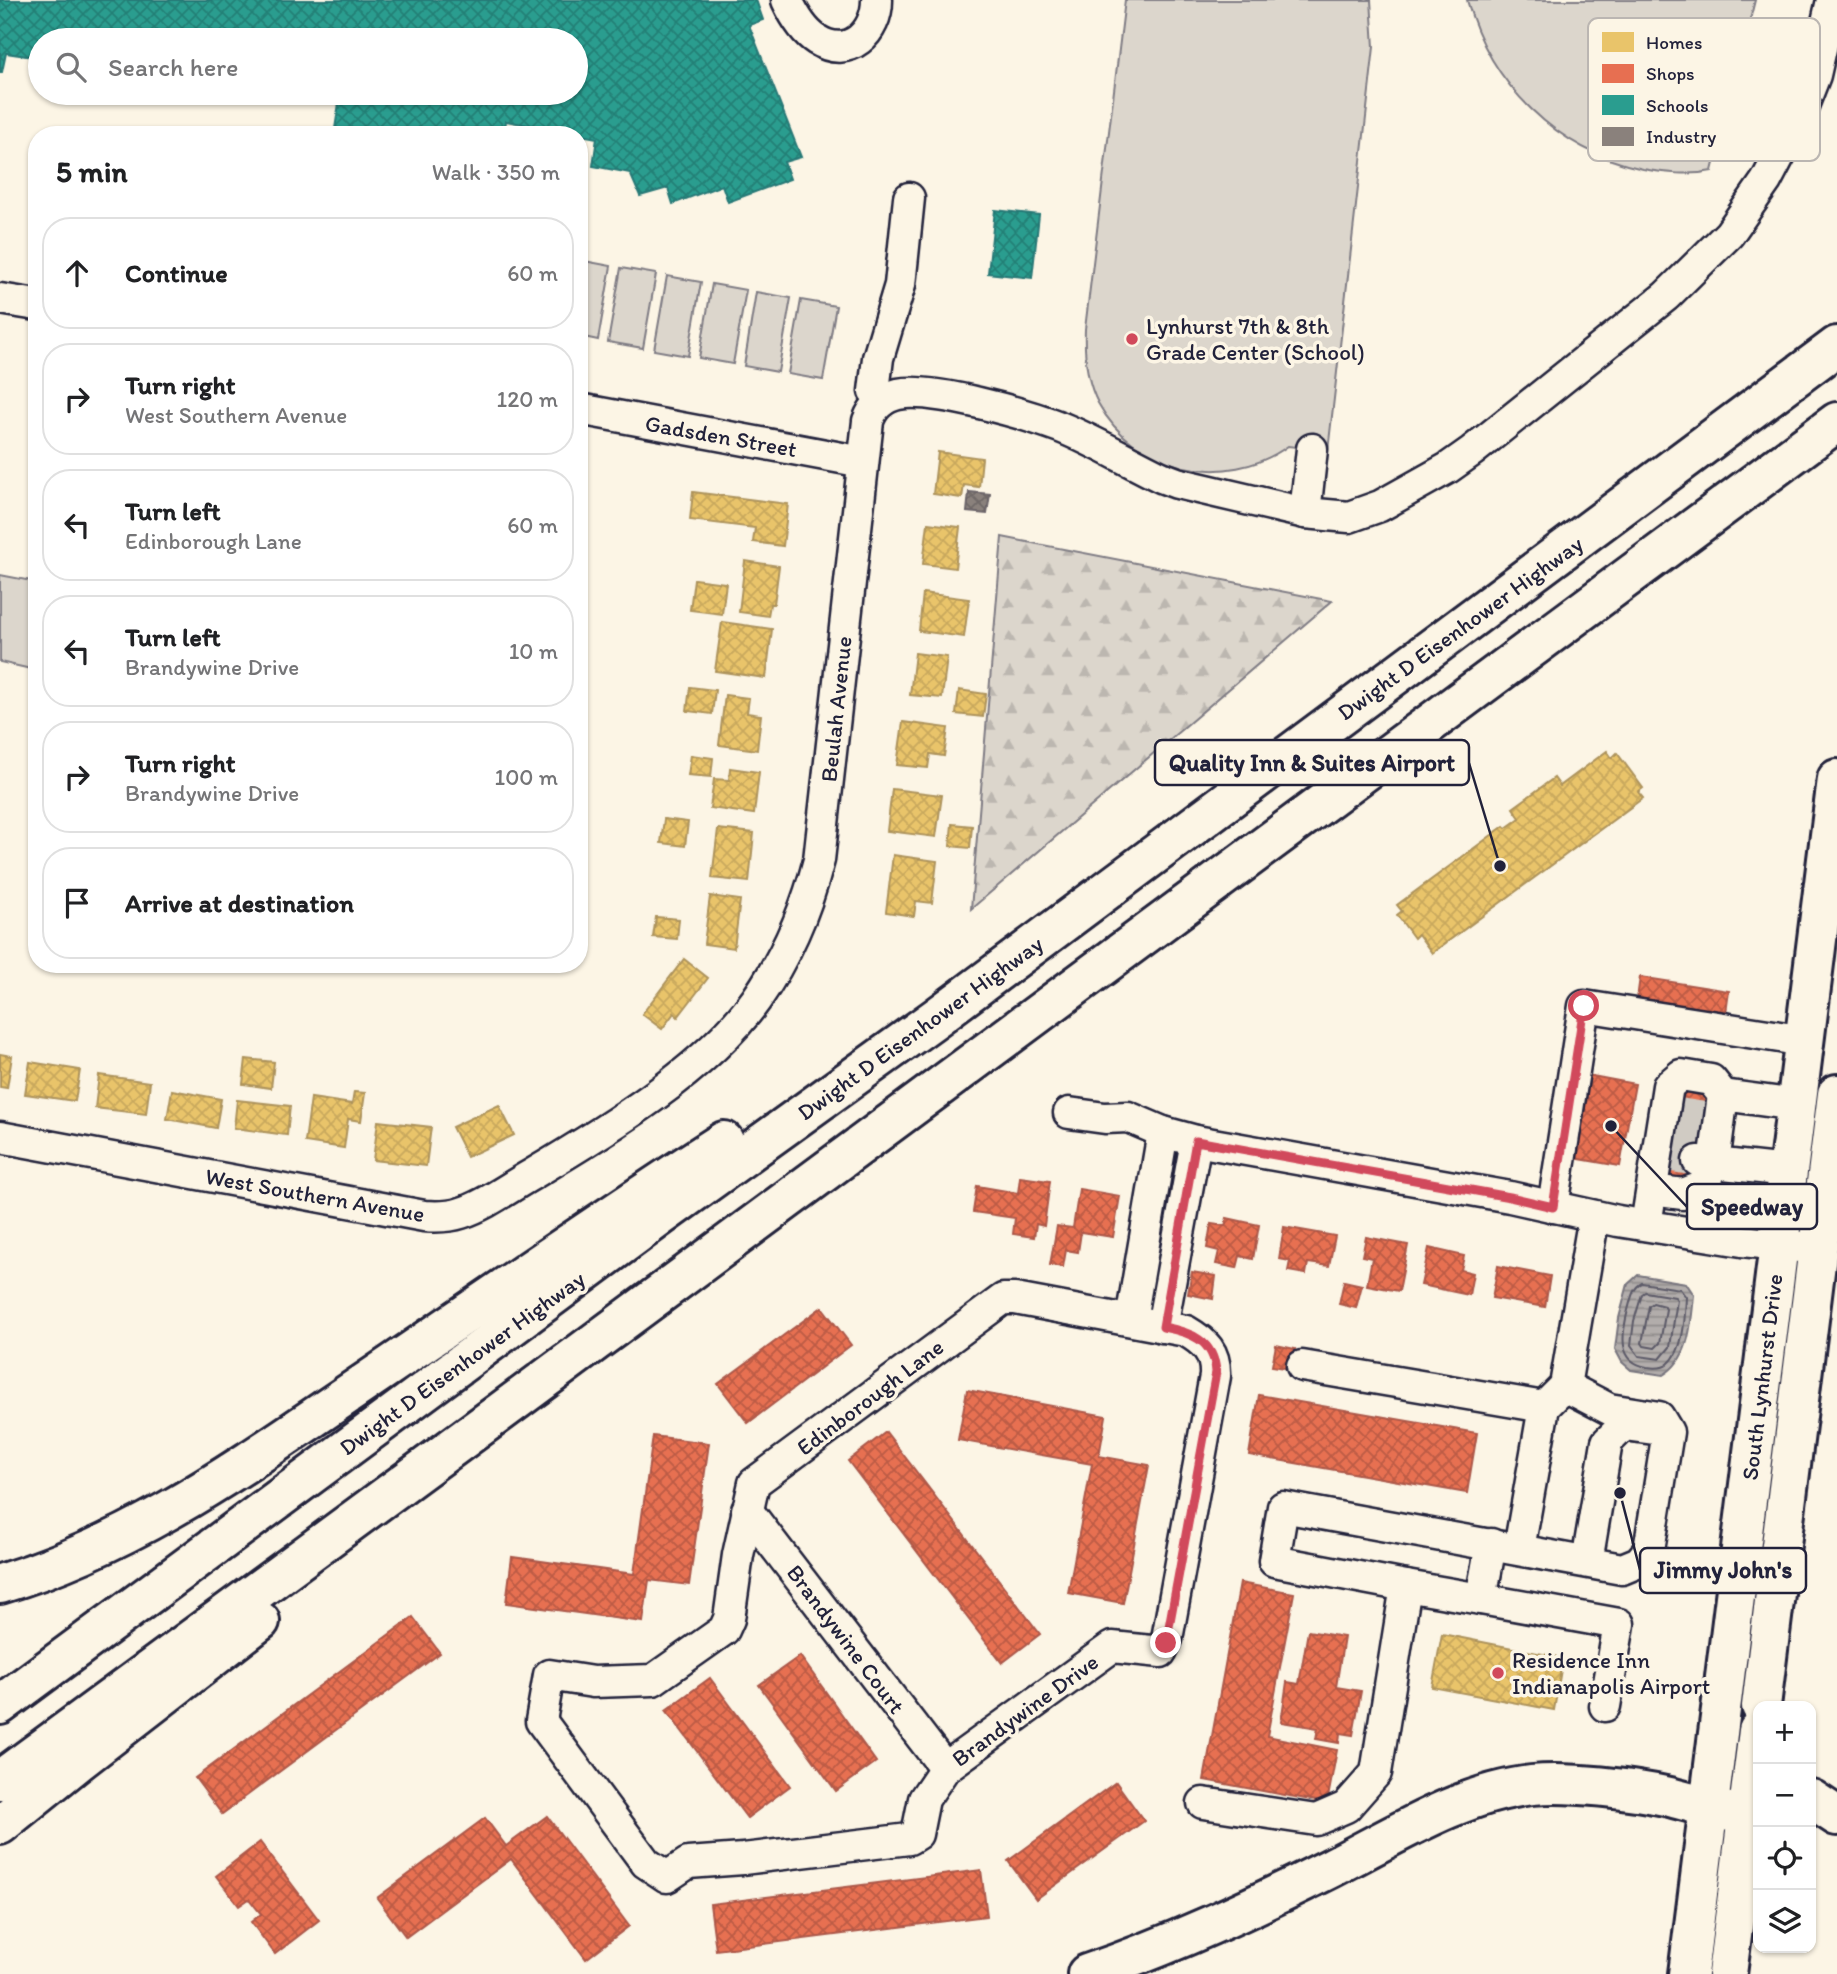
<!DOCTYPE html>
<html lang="en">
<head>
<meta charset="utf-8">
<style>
  body { margin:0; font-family:Itim,sans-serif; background:#f2f2f2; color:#202124 }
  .controls { position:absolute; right:21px; bottom:21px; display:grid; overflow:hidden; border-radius:14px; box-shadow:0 2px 5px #0004 }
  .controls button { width:63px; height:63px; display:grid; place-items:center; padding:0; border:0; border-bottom:2px solid #e0e0e0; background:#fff; color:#202124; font:35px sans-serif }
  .stop { position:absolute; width:21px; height:21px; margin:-16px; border:5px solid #d1495b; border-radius:50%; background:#fff }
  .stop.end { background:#d1495b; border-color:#fff; box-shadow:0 2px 7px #0008 }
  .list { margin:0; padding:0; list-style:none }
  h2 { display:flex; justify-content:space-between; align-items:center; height:91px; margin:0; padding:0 28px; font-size:30px }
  h2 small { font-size:23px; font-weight:400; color:#757577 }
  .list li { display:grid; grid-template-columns:46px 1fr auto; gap:21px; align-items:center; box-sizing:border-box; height:112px; margin:0 14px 14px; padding:0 14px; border:2px solid #e0e0e0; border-radius:28px }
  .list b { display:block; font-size:26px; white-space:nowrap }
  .list p { margin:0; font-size:23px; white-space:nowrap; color:#757577 }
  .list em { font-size:23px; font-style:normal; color:#757577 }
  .icon { flex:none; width:38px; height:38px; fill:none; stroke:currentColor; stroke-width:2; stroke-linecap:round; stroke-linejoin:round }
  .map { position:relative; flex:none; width:1837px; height:1974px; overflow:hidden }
  .search { position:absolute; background:#fff; box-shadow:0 2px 5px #0004; left:28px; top:28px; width:560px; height:77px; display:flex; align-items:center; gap:18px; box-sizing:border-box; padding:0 24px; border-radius:38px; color:#757577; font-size:26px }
  .panel { position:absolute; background:#fff; box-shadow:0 2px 5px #0004; left:28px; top:126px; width:560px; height:847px; border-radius:28px }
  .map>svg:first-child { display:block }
</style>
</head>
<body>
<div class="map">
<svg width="1837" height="1974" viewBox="0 0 1837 1974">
  <defs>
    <pattern id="forest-firs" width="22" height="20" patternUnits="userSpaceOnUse" patternTransform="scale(1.75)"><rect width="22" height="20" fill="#dcd6cc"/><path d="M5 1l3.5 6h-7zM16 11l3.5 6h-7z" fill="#bcb7b0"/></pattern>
    <pattern id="water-rules" width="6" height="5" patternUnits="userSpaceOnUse" patternTransform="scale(1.75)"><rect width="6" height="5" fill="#b2adab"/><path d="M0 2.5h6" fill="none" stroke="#908c8c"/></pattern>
    <pattern id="homes-cross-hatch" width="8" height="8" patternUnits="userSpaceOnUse" patternTransform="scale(1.75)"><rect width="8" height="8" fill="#e9c46a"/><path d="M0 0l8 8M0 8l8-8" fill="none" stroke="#c8a85d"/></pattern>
    <pattern id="shops-cross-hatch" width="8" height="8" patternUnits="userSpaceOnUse" patternTransform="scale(1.75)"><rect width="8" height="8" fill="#e76f51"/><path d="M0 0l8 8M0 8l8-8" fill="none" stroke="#bb5b44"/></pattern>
    <pattern id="schools-cross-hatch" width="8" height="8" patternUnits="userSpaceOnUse" patternTransform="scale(1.75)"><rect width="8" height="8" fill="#2a9d8f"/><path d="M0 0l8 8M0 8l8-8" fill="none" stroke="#248076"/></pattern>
    <pattern id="industry-cross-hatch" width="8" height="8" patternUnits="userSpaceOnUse" patternTransform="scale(1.75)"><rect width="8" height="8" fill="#8a817c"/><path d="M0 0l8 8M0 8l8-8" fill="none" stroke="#706967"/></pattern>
  </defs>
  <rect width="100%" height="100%" fill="#fcf5e5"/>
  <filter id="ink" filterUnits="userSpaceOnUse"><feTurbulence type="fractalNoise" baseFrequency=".0143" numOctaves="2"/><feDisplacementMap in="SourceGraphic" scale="14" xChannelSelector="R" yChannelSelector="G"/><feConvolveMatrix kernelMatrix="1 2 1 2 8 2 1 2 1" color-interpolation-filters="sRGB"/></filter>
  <g filter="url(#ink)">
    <g fill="#dcd6cc" stroke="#7f7c84" stroke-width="2">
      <path d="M 1125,0 L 1371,0 L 1374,47 L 1328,451 L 1288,446 C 1226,491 1135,471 1098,403 C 1086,380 1084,354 1085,329 Z"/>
      <path d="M 1467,0 L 1755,0 L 1712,171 C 1689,176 1666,173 1643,169 C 1557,151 1490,84 1467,0 Z"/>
      <polygon points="579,260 611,266 598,340 579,336"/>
      <polygon points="621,268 656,274 643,348 608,342"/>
      <polygon points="667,276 701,282 688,356 654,350"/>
      <polygon points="712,284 746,290 733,364 699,358"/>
      <polygon points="756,292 791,298 778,372 744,366"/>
      <polygon points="801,300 836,306 823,380 788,374"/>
      <polygon points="0,575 37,582 37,636 31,669 0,662"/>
    </g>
    <polygon fill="url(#forest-firs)" stroke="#7f7c84" stroke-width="2" points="1002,537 1332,601 971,909"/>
    <path fill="url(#water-rules)" stroke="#78757e" stroke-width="2" d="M 1638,1275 L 1686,1283 L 1694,1295 C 1691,1324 1690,1359 1663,1375 L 1631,1370 L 1622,1362 L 1615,1349 L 1619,1318 L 1628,1284 Z"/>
    <g fill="url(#homes-cross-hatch)" stroke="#ad935c" stroke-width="2">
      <polygon points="938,452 982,458 979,487 964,485 962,498 933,494"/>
      <polygon points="693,492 788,504 783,546 753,542 755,528 690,520"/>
      <polygon points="928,523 960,527 955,568 923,564"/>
      <polygon points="745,561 779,566 774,604 770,604 768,616 739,612"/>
      <polygon points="694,579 726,583 722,614 690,610"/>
      <polygon points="923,593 969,599 964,637 919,631"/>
      <polygon points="722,622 772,629 766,678 715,671"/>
      <polygon points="915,653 947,657 942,698 910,695"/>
      <polygon points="690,687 715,690 712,714 687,711"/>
      <polygon points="959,690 986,694 983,717 956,714"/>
      <polygon points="725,695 749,698 747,713 761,715 757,750 719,745"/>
      <polygon points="903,722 948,728 944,756 930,754 928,768 897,765"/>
      <polygon points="1607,751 1612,758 1617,753 1643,788 1638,792 1643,798 1432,953 1418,934 1414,938 1397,915 1402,911 1397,905 1504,826 1506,828 1520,818 1513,808 1554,778 1560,786"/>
      <polygon points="691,755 713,758 711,777 688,775"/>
      <polygon points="730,768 759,772 754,814 710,808 714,779 729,780"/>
      <polygon points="892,789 942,795 936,837 887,831"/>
      <polygon points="664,819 688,822 685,846 661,843"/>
      <polygon points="952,824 972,826 970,848 950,846"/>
      <polygon points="718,829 754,833 749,882 712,878"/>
      <polygon points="893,855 937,861 932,903 916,901 914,916 886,912"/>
      <polygon points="710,896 740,900 734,948 704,944"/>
      <polygon points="656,917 679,919 677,939 653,937"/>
      <polygon points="684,959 708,978 678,1017 674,1013 662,1029 642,1014"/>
      <polygon points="0,1054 12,1056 7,1088 0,1087"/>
      <polygon points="246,1059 274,1062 271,1088 243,1084"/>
      <polygon points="30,1062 80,1070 75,1101 25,1094"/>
      <polygon points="99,1075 150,1082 146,1114 95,1108"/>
      <polygon points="172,1090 221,1099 216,1128 167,1119"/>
      <polygon points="354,1092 365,1093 361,1121 348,1119 344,1148 305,1142 311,1098 352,1104"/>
      <polygon points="237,1100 290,1106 287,1135 234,1128"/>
      <polygon points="499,1105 514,1135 467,1157 452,1127"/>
      <polygon points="378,1121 431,1127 426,1166 373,1160"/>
      <polygon points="1442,1634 1563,1658 1554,1710 1432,1687"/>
    </g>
    <g fill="url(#shops-cross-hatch)" stroke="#ac584a" stroke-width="2">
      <polygon points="1640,977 1729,991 1726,1013 1637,999"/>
      <polygon points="1587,1075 1635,1084 1620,1166 1573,1158"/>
      <polygon points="1683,1087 1709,1091 1695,1183 1668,1178"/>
      <polygon points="1020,1177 1050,1181 1044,1226 1036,1224 1034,1237 1013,1234 1015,1218 973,1212 977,1186 1018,1193"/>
      <polygon points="1079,1189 1120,1196 1113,1237 1081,1232 1078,1252 1066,1250 1063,1267 1050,1265 1057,1226 1073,1228"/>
      <polygon points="1227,1218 1259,1225 1253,1259 1240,1256 1237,1268 1216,1264 1219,1251 1207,1248 1211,1224 1225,1226"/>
      <polygon points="1284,1227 1335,1236 1329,1266 1308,1263 1306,1274 1288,1271 1290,1261 1279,1259"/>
      <polygon points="1366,1237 1408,1245 1399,1291 1367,1285 1372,1258 1362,1256"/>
      <polygon points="1429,1248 1464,1256 1461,1270 1473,1273 1469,1295 1421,1285"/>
      <polygon points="1498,1266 1550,1276 1545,1307 1492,1298"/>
      <polygon points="1192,1272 1216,1276 1213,1299 1188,1294"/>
      <polygon points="1344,1281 1362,1285 1356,1308 1339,1304"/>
      <polygon points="822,1307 851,1345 748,1423 718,1384"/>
      <polygon points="1276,1345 1295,1349 1292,1369 1272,1366"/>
      <polygon points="967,1390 1106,1416 1099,1456 1149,1465 1123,1603 1068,1593 1092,1464 958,1440"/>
      <polygon points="1259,1395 1477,1433 1467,1493 1249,1455"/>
      <polygon points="886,1432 1040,1634 1002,1663 848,1461"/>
      <polygon points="653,1436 709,1443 689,1585 649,1580 643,1622 506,1603 512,1557 634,1574"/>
      <polygon points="1240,1583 1294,1593 1267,1736 1337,1750 1327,1803 1204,1780"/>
      <polygon points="413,1617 440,1653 222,1814 195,1778"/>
      <polygon points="1308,1631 1344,1637 1336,1687 1361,1691 1353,1735 1340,1733 1339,1743 1316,1739 1318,1728 1281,1722 1287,1682 1299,1684"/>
      <polygon points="800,1656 876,1762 836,1791 759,1685"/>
      <polygon points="710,1678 790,1786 747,1818 666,1710"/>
      <polygon points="1116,1782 1144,1821 1036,1899 1008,1861"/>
      <polygon points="547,1816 629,1926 586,1959 511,1859 406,1937 377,1898 485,1818 506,1846"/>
      <polygon points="260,1842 319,1920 275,1954 251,1922 261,1914 249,1899 239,1906 216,1876"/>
      <polygon points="981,1870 987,1916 716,1950 710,1904"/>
    </g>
    <g fill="url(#schools-cross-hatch)" stroke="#287876" stroke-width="2">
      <polygon points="0,0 756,0 763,20 749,25 801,157 784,162 790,179 728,202 722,185 673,204 668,188 640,196 630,173 593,166 597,138 506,121 504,135 334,135 340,97 315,93 576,93 576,40 40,40 40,58 6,53 2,72 0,72"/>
      <polygon points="995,210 1039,215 1032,278 988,273"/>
    </g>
    <polygon fill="url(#industry-cross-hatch)" stroke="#6b6468" stroke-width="2" points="969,492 990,494 987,514 967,512"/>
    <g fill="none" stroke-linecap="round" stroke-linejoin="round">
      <g stroke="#5c5a68" stroke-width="2">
        <path d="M 1642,1283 L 1680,1289 L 1686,1297 C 1685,1317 1684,1351 1668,1364 C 1663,1369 1654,1368 1647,1367 C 1617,1362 1622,1334 1628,1310 C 1631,1300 1632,1288 1642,1283 Z"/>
        <polygon points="1645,1292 1675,1297 1677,1300 1670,1347 1660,1359 1639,1356 1631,1345 1634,1321 1642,1294"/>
        <polygon points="1653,1303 1664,1306 1666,1309 1660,1343 1655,1348 1644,1346 1642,1343 1649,1306"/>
      </g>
      <g stroke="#d0cbc3" stroke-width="30" stroke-dasharray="30 15" stroke-linecap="butt">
        <polyline points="1679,1113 1705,1117"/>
        <polyline points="1675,1134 1702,1138"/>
        <polyline points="1672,1157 1698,1161"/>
      </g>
      <defs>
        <g id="minor">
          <path d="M 787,0 C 794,15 803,31 817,40 C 849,60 877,32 877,0"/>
          <polyline points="0,299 37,305"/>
          <polyline points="882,401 874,391 878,358 900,285 909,198"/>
          <polyline points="579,409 863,462"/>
          <polyline points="1305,513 1312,449"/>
          <polyline points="1069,1113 1105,1118 1128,1117 1163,1132 1196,1141 1510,1197 1618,1221 1742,1241 1800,1247"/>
          <path d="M 0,1137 L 424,1216 C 437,1217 449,1217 461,1213 C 486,1205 508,1188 531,1175 C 605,1131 705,1071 756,1000 C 786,957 806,911 819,860 L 868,421 C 873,407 882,398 898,394 C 932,387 1026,414 1060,427 C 1095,441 1128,461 1161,477 L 1177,483 L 1305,513 L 1349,517 L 1380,506 L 1448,468 L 1472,451 L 1666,296 L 1729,234 L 1766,181 L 1795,126 L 1815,75 L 1832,0"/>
          <polyline points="1788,1171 1714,1163 1723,1095 1796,1105"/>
          <polyline points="1652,1190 1683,1194 1704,1186 1714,1163 1698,1161"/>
          <polyline points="1553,1207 1584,1006 1805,1041"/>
          <polyline points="1646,1225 1668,1086 1681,1075 1711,1080 1723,1095"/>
          <path d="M 1003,1299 L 1015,1299 L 1186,1331 C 1205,1342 1216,1352 1215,1376 L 1167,1639 L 1161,1652 L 1112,1647 L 945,1768 L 924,1799 L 917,1834 L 909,1839 L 743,1859 L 688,1863 L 667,1877 L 646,1863 L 541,1721 L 549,1675 L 593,1682 L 653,1680 L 724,1630 L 729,1619 L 738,1555 L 754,1483 Z"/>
          <polyline points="1131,1320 1163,1132"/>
          <polyline points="1162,1327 1196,1141"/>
          <polyline points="1302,1366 1544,1407"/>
          <polyline points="747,1510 945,1768"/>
          <polyline points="1519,1549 1544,1407 1565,1386 1594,1216"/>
          <polyline points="1587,1562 1607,1442 1624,1425 1654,1429"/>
          <polyline points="1406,1586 1274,1561 1283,1507 1622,1569 1639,1562 1649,1550 1668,1432 1659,1417 1609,1409 1565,1386"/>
          <polyline points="1481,1599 1619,1624 1605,1706"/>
          <polyline points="1203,1803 1316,1820 1346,1807 1376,1773 1406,1586 1481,1599 1491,1544"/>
        </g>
        <g id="major">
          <polyline points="1761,1706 1837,1094"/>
          <polyline points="1688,1974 1837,779"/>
          <polyline points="1727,1974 1758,1731"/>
        </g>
        <g id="highway">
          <path d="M 0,1584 C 137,1543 243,1465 360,1386 C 481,1304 601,1220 724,1141"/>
          <polyline points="0,1705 661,1216 937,1017 1837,346"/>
          <polyline points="0,1780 495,1416 1837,422"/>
          <polyline points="1811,1799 1837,1816"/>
          <polyline points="0,1825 78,1762 260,1621"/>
          <path d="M 1087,1974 C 1172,1945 1251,1908 1331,1868 C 1394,1836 1461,1793 1532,1785 C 1569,1781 1633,1789 1670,1797 C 1700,1805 1727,1814 1758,1815"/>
        </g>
      </defs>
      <use href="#minor" stroke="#22223b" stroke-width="35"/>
      <use href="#major" stroke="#22223b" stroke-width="44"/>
      <use href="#highway" stroke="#22223b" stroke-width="44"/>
      <use href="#minor" stroke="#fcf5e5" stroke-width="30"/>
      <use href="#major" stroke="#fcf5e5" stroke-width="38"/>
      <use href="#highway" stroke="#fcf5e5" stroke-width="38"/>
    </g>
  </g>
  <g fill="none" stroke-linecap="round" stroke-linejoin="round" filter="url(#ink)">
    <path stroke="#d1495b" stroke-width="9" d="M 1166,1643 L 1216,1372 C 1214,1340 1190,1332 1163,1327 L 1196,1141 L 1510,1197 L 1553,1207 L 1584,1006"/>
  </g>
  <g fill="#d1495b" stroke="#fcf5e5" stroke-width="2.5">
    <circle cx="1132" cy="339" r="7"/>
    <circle cx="1498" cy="1673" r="7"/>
  </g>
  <g text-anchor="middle" stroke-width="7" stroke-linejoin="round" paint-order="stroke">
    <g font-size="23" fill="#22223b" stroke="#fcf5e5" text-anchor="start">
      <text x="1146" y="334">Lynhurst 7th &amp; 8th<tspan x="1146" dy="26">Grade Center (School)</tspan></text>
      <text x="1512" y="1668">Residence Inn<tspan x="1512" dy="26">Indianapolis Airport</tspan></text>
    </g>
    <g font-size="23" fill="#22223b" stroke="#fcf5e5">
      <text transform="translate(721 436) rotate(10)" y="8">Gadsden Street</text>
      <text transform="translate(1460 628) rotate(-36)" y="8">Dwight D Eisenhower Highway</text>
      <text transform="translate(836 709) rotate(-84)" y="8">Beulah Avenue</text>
      <text transform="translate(920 1028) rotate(-36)" y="8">Dwight D Eisenhower Highway</text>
      <text transform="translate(315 1195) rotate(10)" y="8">West Southern Avenue</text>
      <text transform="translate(462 1363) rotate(-36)" y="8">Dwight D Eisenhower Highway</text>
      <text transform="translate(1762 1377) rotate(-83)" y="8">South Lynhurst Drive</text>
      <text transform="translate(870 1397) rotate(-37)" y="8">Edinborough Lane</text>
      <text transform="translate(846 1639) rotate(53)" y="8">Brandywine Court</text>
      <text transform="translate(1025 1710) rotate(-36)" y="8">Brandywine Drive</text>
    </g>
  </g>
  <rect x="1588" y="18" width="232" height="143" rx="10" fill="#fcf5e5" stroke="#bbb6b2" stroke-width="2"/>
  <rect x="1602" y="32" width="32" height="20" fill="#e9c46a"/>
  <rect x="1602" y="64" width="32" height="19" fill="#e76f51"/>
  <rect x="1602" y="95" width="32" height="20" fill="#2a9d8f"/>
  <rect x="1602" y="127" width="32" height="19" fill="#8a817c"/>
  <g font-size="19" fill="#22223b">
    <text x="1646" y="49">Homes</text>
    <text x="1646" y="80">Shops</text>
    <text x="1646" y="112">Schools</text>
    <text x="1646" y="143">Industry</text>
  </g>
  <path fill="none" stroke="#22223b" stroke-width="2.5" d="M1500 866L1469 763M1611 1126L1687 1207M1620 1493L1640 1570"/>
  <g fill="#22223b" stroke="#fcf5e5" stroke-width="2.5">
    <circle cx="1500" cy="866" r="7"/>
    <circle cx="1611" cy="1126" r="7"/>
    <circle cx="1620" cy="1493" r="7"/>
  </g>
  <g fill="#fcf5e5" stroke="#22223b" stroke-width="2.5">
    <rect x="1155" y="740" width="314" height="45" rx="7"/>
    <rect x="1687" y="1184" width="130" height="45" rx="7"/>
    <rect x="1640" y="1548" width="166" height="45" rx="7"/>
  </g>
  <g font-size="24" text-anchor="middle" font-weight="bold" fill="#22223b">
    <text x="1312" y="771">Quality Inn &amp; Suites Airport</text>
    <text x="1752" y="1215">Speedway</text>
    <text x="1723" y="1578">Jimmy John's</text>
  </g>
</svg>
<div class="controls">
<button>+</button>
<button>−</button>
<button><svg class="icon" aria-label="locate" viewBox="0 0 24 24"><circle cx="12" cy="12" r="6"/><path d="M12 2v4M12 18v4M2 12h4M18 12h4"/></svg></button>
<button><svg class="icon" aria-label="layers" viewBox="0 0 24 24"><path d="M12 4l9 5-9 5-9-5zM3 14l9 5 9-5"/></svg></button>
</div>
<div class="stop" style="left:1584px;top:1006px"></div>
<div class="stop end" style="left:1166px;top:1643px"></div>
<div class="search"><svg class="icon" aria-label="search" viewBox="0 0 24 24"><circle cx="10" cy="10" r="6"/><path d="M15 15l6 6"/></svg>Search here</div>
<section class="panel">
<h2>5 min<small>Walk · 350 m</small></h2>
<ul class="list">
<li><svg class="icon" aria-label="ahead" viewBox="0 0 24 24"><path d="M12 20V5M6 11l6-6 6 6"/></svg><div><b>Continue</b></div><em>60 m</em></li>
<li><svg class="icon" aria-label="right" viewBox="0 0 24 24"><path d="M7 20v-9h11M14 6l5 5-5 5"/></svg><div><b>Turn right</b><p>West Southern Avenue</p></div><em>120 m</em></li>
<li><svg class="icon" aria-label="left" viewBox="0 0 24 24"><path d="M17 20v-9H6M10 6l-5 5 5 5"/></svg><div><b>Turn left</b><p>Edinborough Lane</p></div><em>60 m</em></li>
<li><svg class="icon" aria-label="left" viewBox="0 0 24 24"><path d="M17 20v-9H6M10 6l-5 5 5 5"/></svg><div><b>Turn left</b><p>Brandywine Drive</p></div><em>10 m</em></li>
<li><svg class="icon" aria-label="right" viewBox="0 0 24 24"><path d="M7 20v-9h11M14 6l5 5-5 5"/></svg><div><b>Turn right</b><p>Brandywine Drive</p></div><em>100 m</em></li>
<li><svg class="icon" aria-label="arrive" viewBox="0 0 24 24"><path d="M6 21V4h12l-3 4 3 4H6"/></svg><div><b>Arrive at destination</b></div></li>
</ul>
</section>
</div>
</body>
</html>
